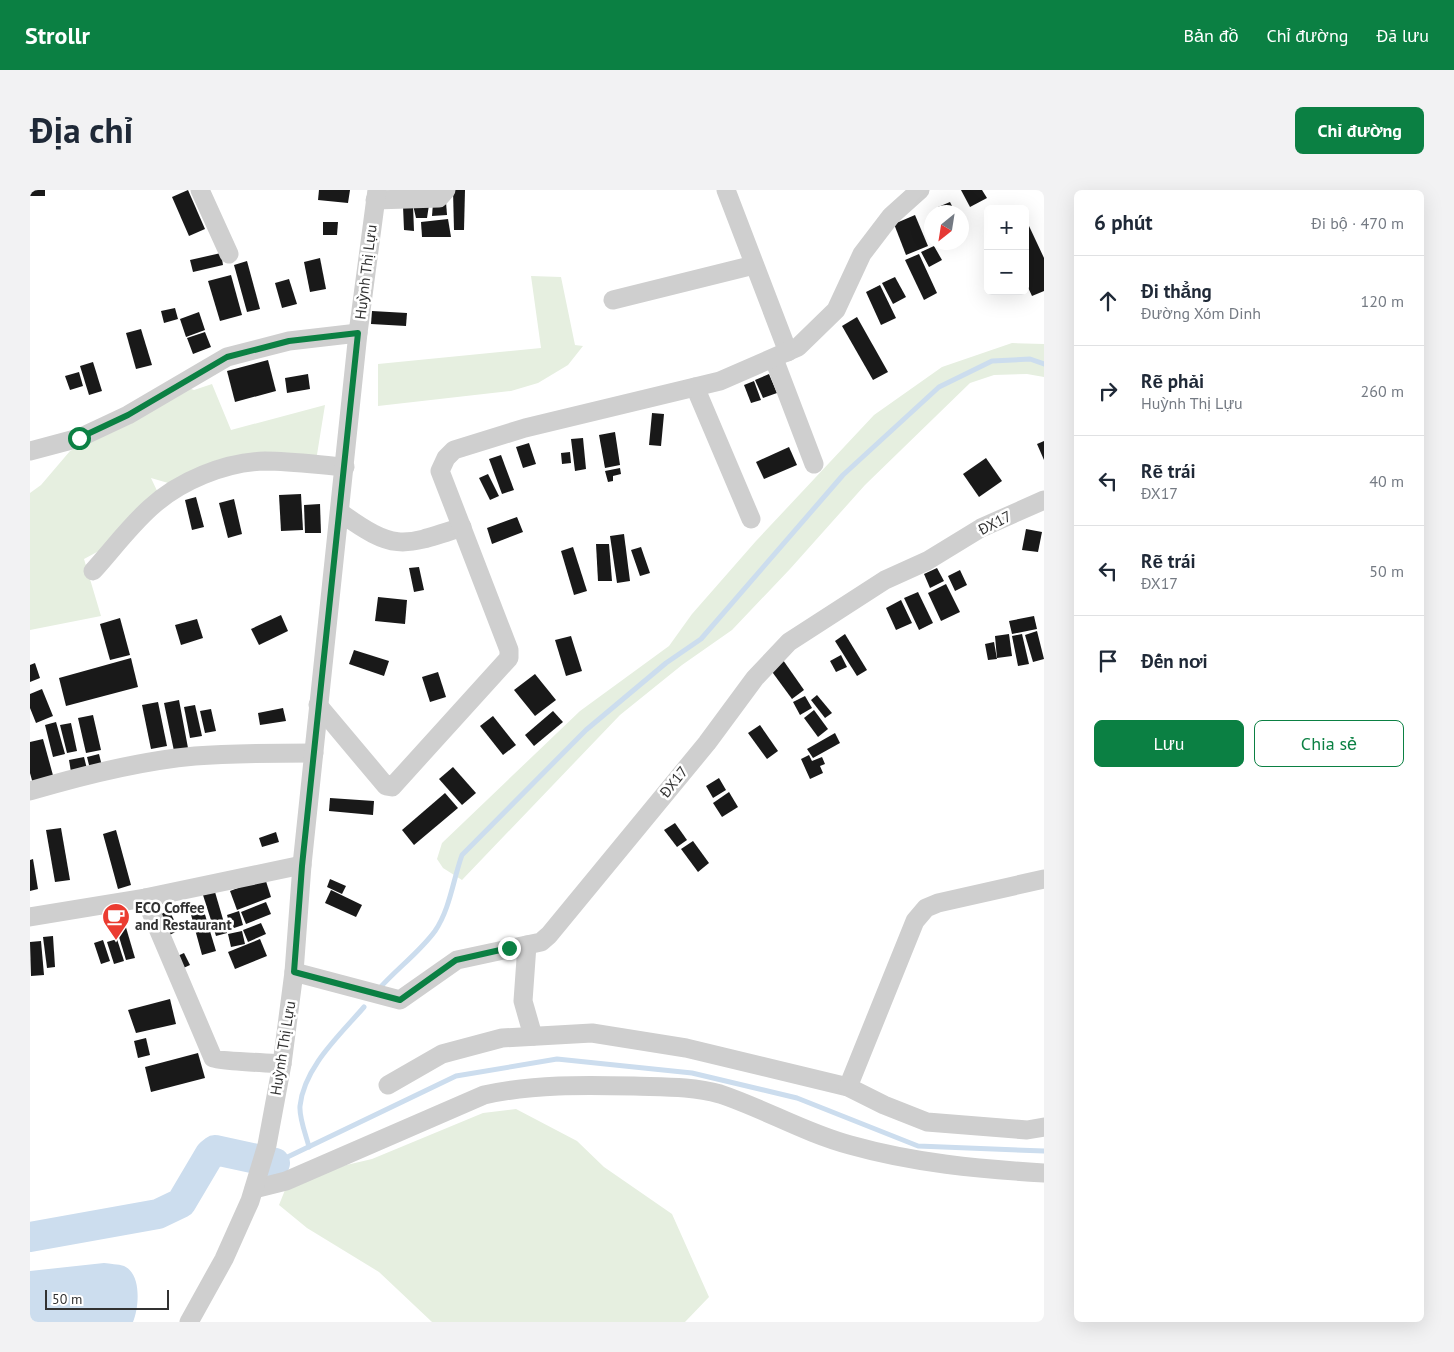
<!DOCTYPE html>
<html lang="vi">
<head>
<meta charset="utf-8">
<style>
  body { margin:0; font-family:"PT Sans",sans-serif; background:#f2f2f3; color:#1f2937 }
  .controls { position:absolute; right:15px; top:15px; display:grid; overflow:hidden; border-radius:8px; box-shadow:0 5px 20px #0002 }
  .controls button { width:45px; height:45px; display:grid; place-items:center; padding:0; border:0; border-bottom:1px solid #e0e1e3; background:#fff; color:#1f2937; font:25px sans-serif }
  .compass { position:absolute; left:894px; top:15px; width:45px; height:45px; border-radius:50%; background:#fff; box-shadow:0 5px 20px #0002; rotate:210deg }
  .scale { position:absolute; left:15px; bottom:12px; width:124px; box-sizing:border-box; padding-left:5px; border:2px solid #323232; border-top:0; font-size:14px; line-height:18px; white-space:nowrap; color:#323232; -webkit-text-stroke:4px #fff; paint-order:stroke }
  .stop { position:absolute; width:15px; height:15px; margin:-11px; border:4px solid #0b8043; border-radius:50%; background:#fff }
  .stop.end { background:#0b8043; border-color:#fff; box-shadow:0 1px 5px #0008 }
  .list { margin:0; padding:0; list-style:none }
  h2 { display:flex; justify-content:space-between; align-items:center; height:65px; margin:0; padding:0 20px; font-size:21px }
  h2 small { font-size:16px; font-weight:400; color:#747a83 }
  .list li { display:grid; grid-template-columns:32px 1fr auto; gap:15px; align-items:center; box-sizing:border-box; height:90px; padding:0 20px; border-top:1px solid #e0e1e3 }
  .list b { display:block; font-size:19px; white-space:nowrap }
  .list p { margin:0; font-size:16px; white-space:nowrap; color:#747a83 }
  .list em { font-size:16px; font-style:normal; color:#747a83 }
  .actions { display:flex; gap:10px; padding:15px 20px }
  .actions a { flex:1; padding:11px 0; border:1px solid #0b8043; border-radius:8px; text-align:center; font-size:18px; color:#0b8043 }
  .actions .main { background:#0b8043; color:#fff }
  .icon { flex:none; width:28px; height:28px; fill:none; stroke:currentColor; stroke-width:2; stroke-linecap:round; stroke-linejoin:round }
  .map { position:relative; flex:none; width:1014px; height:1132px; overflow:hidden; border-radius:8px }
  header { display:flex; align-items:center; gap:30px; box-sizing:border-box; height:70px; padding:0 25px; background:#0b8043; color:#fff }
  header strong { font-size:24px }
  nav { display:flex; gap:28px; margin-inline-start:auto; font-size:18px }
  .intro { display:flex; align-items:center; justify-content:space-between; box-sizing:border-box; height:120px; padding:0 30px }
  h1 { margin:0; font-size:35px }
  .button { padding:12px 22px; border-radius:8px; background:#0b8043; color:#fff; font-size:18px; font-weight:700 }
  main { display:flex; gap:30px; padding:0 30px }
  aside { flex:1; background:#fff; border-radius:8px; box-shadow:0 5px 20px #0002 }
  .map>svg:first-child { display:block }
</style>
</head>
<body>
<header>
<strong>Strollr</strong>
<nav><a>Bản đồ</a><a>Chỉ đường</a><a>Đã lưu</a></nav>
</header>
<div class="intro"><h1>Địa chỉ</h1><a class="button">Chỉ đường</a></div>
<main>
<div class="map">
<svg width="1014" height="1132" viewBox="0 0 1014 1132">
  <rect width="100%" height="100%" fill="#fff"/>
  <g fill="#e6efe0">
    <polygon points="501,86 531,87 545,155 553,156 538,175 508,193 481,201 348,216 348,174 511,158"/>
    <polygon points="982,153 1014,154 1014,187 997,184 964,185 940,193 835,295 760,379 702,440 652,475 590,525 432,690 413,678 407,669 412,653 550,521 639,456 662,424 726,351 844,225 912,177"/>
    <polygon points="182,194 201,240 295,215 285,277 186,279 145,295 121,288 129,305 106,341 54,369 71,426 0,440 0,303 11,295 40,261 122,218 153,196 164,200"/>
    <polygon points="486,919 547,951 574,977 642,1024 679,1107 655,1132 402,1132 349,1082 277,1038 249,1015 257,995 291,981 342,969 453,923"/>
  </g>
  <path fill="#cde" d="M 74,1073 C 80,1074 88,1074 94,1076 C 112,1084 109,1118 103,1132 L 0,1132 L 0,1081 Z"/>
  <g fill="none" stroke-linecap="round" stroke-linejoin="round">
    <g stroke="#cde" stroke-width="5">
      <path d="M 348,800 C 365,780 389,763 405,741 C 420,719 423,690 432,665 L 556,540 L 636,473 L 671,449 L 813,285 L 909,197 L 962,171 L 1000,169 L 1014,174"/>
      <path d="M 279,957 C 276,945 269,928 270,916 C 274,877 310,845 334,817"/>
      <polyline points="245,973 426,886 527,869 662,883 767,908 888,956 1014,961"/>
    </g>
    <polyline stroke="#cde" stroke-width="30" points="0,1047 128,1024 151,1013 180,964 185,960 245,973"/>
  </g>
  <g fill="#191919">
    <rect x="0" y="0" width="15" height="6"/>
    <polygon points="158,0 175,39 159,46 142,7"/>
    <polygon points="289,0 320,0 318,13 288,10"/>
    <polygon points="423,0 435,0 434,40 424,40"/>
    <polygon points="931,0 952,0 957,8 940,17"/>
    <polygon points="416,12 417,25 402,26 403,13"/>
    <polygon points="920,12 925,22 910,22 908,17"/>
    <polygon points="383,15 399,15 397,28 386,28 383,15 384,41 374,40 373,16"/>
    <polygon points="885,25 898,56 876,65 864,34"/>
    <polygon points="418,29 421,47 392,47 391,32"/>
    <polygon points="293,32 308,32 307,45 293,45"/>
    <polygon points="999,36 1014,68 1014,101 1002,106 995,91 995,38"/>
    <polygon points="904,56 912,70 899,77 891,62"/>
    <polygon points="191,63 193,75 163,82 160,70"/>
    <polygon points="889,64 907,103 894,110 875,70"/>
    <polygon points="290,68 296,99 280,102 274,72"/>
    <polygon points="217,71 230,119 217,122 204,75"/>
    <polygon points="201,85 212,125 190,131 178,91"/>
    <polygon points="865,87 876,107 863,114 852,93"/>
    <polygon points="259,89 267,114 252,118 245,93"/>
    <polygon points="850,95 866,128 851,135 836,102"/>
    <polygon points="145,118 148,129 134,133 131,121"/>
    <polygon points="342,121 377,123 376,136 341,134"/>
    <polygon points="169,122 175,140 156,147 150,129"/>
    <polygon points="827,127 858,182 843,190 812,136"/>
    <polygon points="111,139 122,175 106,179 96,143"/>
    <polygon points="175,142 181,157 163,164 157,148"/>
    <polygon points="238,170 246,201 205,212 197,181"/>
    <polygon points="63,172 72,201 59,205 50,176"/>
    <polygon points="49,182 53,196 40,200 35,186"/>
    <polygon points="278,184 280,199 257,203 255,188"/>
    <polygon points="739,184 747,203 733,208 725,190"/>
    <polygon points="724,191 731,210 721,213 714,195"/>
    <polygon points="622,223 634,224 631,256 619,255"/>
    <polygon points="585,242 590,275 575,278 569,245"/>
    <polygon points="553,248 556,279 545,281 541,249"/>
    <polygon points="1014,251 1014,270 1007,254"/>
    <polygon points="499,253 506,274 493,278 486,257"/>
    <polygon points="759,257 767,275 734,289 726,272"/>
    <polygon points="540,262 541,273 532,274 531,263"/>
    <polygon points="471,265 484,300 472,304 459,269"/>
    <polygon points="956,268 972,291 949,307 933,284"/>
    <polygon points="590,278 591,284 583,286 583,291 578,292 575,281"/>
    <polygon points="458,284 469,306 460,310 449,288"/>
    <polygon points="271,304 273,340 251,341 249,305"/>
    <polygon points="166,307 174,337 162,340 155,310"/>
    <polygon points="204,309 212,344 198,348 189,313"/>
    <polygon points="290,314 291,343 275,343 274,315"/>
    <polygon points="487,327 493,342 462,354 457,338"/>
    <polygon points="996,339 1012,342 1008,362 992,360"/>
    <polygon points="594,344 600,391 587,393 580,346"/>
    <polygon points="566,354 579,354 582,391 568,391"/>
    <polygon points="543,357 557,401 544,405 531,361"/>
    <polygon points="611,357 620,383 610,386 601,360"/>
    <polygon points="389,377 394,400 384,402 379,378"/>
    <polygon points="907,378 914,391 900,398 894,384"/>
    <polygon points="930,380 937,395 925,401 918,386"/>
    <polygon points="916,394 930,422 911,431 898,403"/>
    <polygon points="888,402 903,433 889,440 874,408"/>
    <polygon points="348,407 377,410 375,434 345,431"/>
    <polygon points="871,410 882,433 866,440 856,418"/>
    <polygon points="251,425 258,441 229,455 221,439"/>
    <polygon points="1004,426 1007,439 982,444 979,431"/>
    <polygon points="90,428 100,465 80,470 70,434"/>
    <polygon points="167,429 173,448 151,455 145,435"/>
    <polygon points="1007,441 1014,469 1003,472 995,445"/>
    <polygon points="815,444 837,480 827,486 805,451"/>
    <polygon points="979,444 982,466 967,468 965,446"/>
    <polygon points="992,444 999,474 988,476 982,446"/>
    <polygon points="541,446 552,481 536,486 525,450"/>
    <polygon points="964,452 967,469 958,470 955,454"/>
    <polygon points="324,460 359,471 354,486 319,474"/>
    <polygon points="811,465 817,477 806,482 800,471"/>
    <polygon points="101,468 108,497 36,516 29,488"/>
    <polygon points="753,470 774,500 762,509 740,479"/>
    <polygon points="5,473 10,488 0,492 0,475"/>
    <polygon points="408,482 416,507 400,512 392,487"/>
    <polygon points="505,484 526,510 505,526 484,500"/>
    <polygon points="12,499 23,526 6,533 0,518 0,504"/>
    <polygon points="787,505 802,523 795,528 781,510"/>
    <polygon points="775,506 782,518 770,525 763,512"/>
    <polygon points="149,510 158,558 144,561 134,513"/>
    <polygon points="128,512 137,556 121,559 112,515"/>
    <polygon points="165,515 172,546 160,548 154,517"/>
    <polygon points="253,518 256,531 230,535 228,523"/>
    <polygon points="181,519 186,541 175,543 170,521"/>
    <polygon points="784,520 798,539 788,547 774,528"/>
    <polygon points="523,521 533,532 504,556 495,545"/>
    <polygon points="63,525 71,560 56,563 48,528"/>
    <polygon points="463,526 486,555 473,565 450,536"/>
    <polygon points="26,532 35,564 23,567 15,535"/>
    <polygon points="41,533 47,561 37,563 30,535"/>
    <polygon points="730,535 748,561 737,569 718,543"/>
    <polygon points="805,543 810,553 783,568 777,559"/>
    <polygon points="13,549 24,589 3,594 0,583 0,552"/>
    <polygon points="69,564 72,576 60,579 57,567"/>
    <polygon points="779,565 782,571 792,567 795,574 790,576 793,583 780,589 771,569"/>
    <polygon points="54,567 57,579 41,582 39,570"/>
    <polygon points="423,577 446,603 432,615 409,589"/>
    <polygon points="689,588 696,600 683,608 676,596"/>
    <polygon points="699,602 708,617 692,627 683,613"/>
    <polygon points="415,603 428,618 384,655 372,640"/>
    <polygon points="300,608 344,611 343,625 299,621"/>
    <polygon points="645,633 657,650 647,657 634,640"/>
    <polygon points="31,638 40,690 25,692 16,640"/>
    <polygon points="86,640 101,695 88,699 73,644"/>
    <polygon points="246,642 249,652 232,657 229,648"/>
    <polygon points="663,651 679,673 668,682 651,659"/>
    <polygon points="3,669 8,699 0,701 0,670"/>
    <polygon points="235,688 241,707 207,720 200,701"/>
    <polygon points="300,689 316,696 312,704 297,697"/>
    <polygon points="301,700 332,715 326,727 295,713"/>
    <polygon points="185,702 197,743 186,746 173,705"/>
    <polygon points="236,712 241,724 216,734 211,722"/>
    <polygon points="173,718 186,761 172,765 160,721"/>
    <polygon points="139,720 149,740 136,747 126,727"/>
    <polygon points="209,721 213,735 201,739 197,725"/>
    <polygon points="231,733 236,744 218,752 213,740"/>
    <polygon points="95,734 105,768 96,770 86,737"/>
    <polygon points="212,741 215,754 201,757 198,744"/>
    <polygon points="23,746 25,777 17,778 13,747"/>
    <polygon points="87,749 94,771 84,774 77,752"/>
    <polygon points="230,749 237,766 205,779 198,762"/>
    <polygon points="73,750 80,771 71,774 64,753"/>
    <polygon points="11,751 14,785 1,786 0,752"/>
    <polygon points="154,763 160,775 149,780 143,768"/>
    <polygon points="140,809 146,834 106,843 98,820"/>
    <polygon points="116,848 120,865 108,868 104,851"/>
    <polygon points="168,863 175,888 121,902 115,877"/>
  </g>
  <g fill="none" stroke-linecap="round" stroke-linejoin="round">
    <g stroke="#cfcfcf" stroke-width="19">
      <polyline points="170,0 199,64"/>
      <polyline points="696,0 758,162"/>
      <polyline points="345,10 409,8 416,0"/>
      <polyline points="583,110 724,75"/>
      <polyline points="744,169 784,274"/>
      <polyline points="665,197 721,329"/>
      <polyline points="0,261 49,248 98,225 197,167 259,151 328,143"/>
      <path d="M 311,323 C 364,361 372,357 432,337"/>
      <path d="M 63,381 C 82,360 99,337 120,318 C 149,291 195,272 235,271 C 261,271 289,275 315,277"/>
      <polyline points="288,515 356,596 362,597 479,468 479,460 410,281 416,268 424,260 495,238 690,191 768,157 806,120 832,64 861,26 890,0"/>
      <path d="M 0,601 C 54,585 109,571 165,566 C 204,563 244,563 284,563"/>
      <path d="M 115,708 L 183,868 C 187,871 241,873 252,874"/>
      <polyline points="0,727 115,708 272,675"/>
      <polyline points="497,755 493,811 503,846"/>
      <polyline points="264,782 370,810 427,770 511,752 519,745 677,553 725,488 759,452 855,390 897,371 951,338 1014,310"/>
      <polyline points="358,895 412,864 472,848 562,843 656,858 818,897 854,915 897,932 997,940 1014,937"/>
      <polyline points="818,897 885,731 896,718 908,713 1014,689"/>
      <path d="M 224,999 L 256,991 L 454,905 C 503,894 554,895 604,896 C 633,897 662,896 690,904 C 735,919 775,943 820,955 C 884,973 948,979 1014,983"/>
      <polyline points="159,1132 194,1069 220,1011 237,955 252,874 264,782 272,675 328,143 347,0"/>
    </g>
  </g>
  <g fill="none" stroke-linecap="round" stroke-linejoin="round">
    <polyline stroke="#0b8043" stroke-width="6" points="49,248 98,225 197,167 259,151 328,143 272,676 264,782 370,810 426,770 479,758"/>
  </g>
  <defs>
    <symbol id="cafe-pin" viewBox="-11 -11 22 30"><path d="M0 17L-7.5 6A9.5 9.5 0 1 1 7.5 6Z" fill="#eb3c31" stroke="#fff"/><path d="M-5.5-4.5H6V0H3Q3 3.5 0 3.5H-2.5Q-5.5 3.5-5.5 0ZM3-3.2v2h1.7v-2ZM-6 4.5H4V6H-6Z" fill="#fff"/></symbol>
  </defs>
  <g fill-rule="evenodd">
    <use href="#cafe-pin" x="70" y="711" width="32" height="43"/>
  </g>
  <g text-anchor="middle" stroke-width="5" stroke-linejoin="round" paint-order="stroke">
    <g font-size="15" fill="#323232" stroke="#fff">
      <text transform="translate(336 82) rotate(-83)" y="5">Huỳnh Thị Lựu</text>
      <text transform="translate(965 333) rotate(-27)" y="5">ĐX17</text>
      <text transform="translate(644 592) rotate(-51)" y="5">ĐX17</text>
      <text transform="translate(253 858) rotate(-81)" y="5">Huỳnh Thị Lựu</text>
    </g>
    <g font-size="15" font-weight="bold" fill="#323232" stroke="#fff" text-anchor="start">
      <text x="105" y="723">ECO Coffee<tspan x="105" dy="17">and Restaurant</tspan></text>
    </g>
  </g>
</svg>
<div class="controls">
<button>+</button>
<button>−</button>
</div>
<svg class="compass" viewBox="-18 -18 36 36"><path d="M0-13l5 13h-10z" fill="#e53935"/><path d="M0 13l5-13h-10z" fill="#747a83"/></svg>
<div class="scale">50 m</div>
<div class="stop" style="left:49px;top:248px"></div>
<div class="stop end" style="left:479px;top:758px"></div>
</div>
<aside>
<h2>6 phút<small>Đi bộ · 470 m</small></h2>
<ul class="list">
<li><svg class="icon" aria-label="ahead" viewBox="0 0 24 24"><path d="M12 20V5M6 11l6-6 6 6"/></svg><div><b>Đi thẳng</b><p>Đường Xóm Dinh</p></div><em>120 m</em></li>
<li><svg class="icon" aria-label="right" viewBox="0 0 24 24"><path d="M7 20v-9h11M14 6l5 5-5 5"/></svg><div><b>Rẽ phải</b><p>Huỳnh Thị Lựu</p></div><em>260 m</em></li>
<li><svg class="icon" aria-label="left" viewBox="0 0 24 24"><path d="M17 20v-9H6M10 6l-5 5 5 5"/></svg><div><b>Rẽ trái</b><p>ĐX17</p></div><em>40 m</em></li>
<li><svg class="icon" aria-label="left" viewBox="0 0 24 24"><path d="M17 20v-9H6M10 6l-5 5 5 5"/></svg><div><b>Rẽ trái</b><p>ĐX17</p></div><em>50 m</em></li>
<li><svg class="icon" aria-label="arrive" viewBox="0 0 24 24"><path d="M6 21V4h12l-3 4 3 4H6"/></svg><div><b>Đến nơi</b></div></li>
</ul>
<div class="actions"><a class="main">Lưu</a><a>Chia sẻ</a></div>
</aside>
</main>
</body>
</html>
